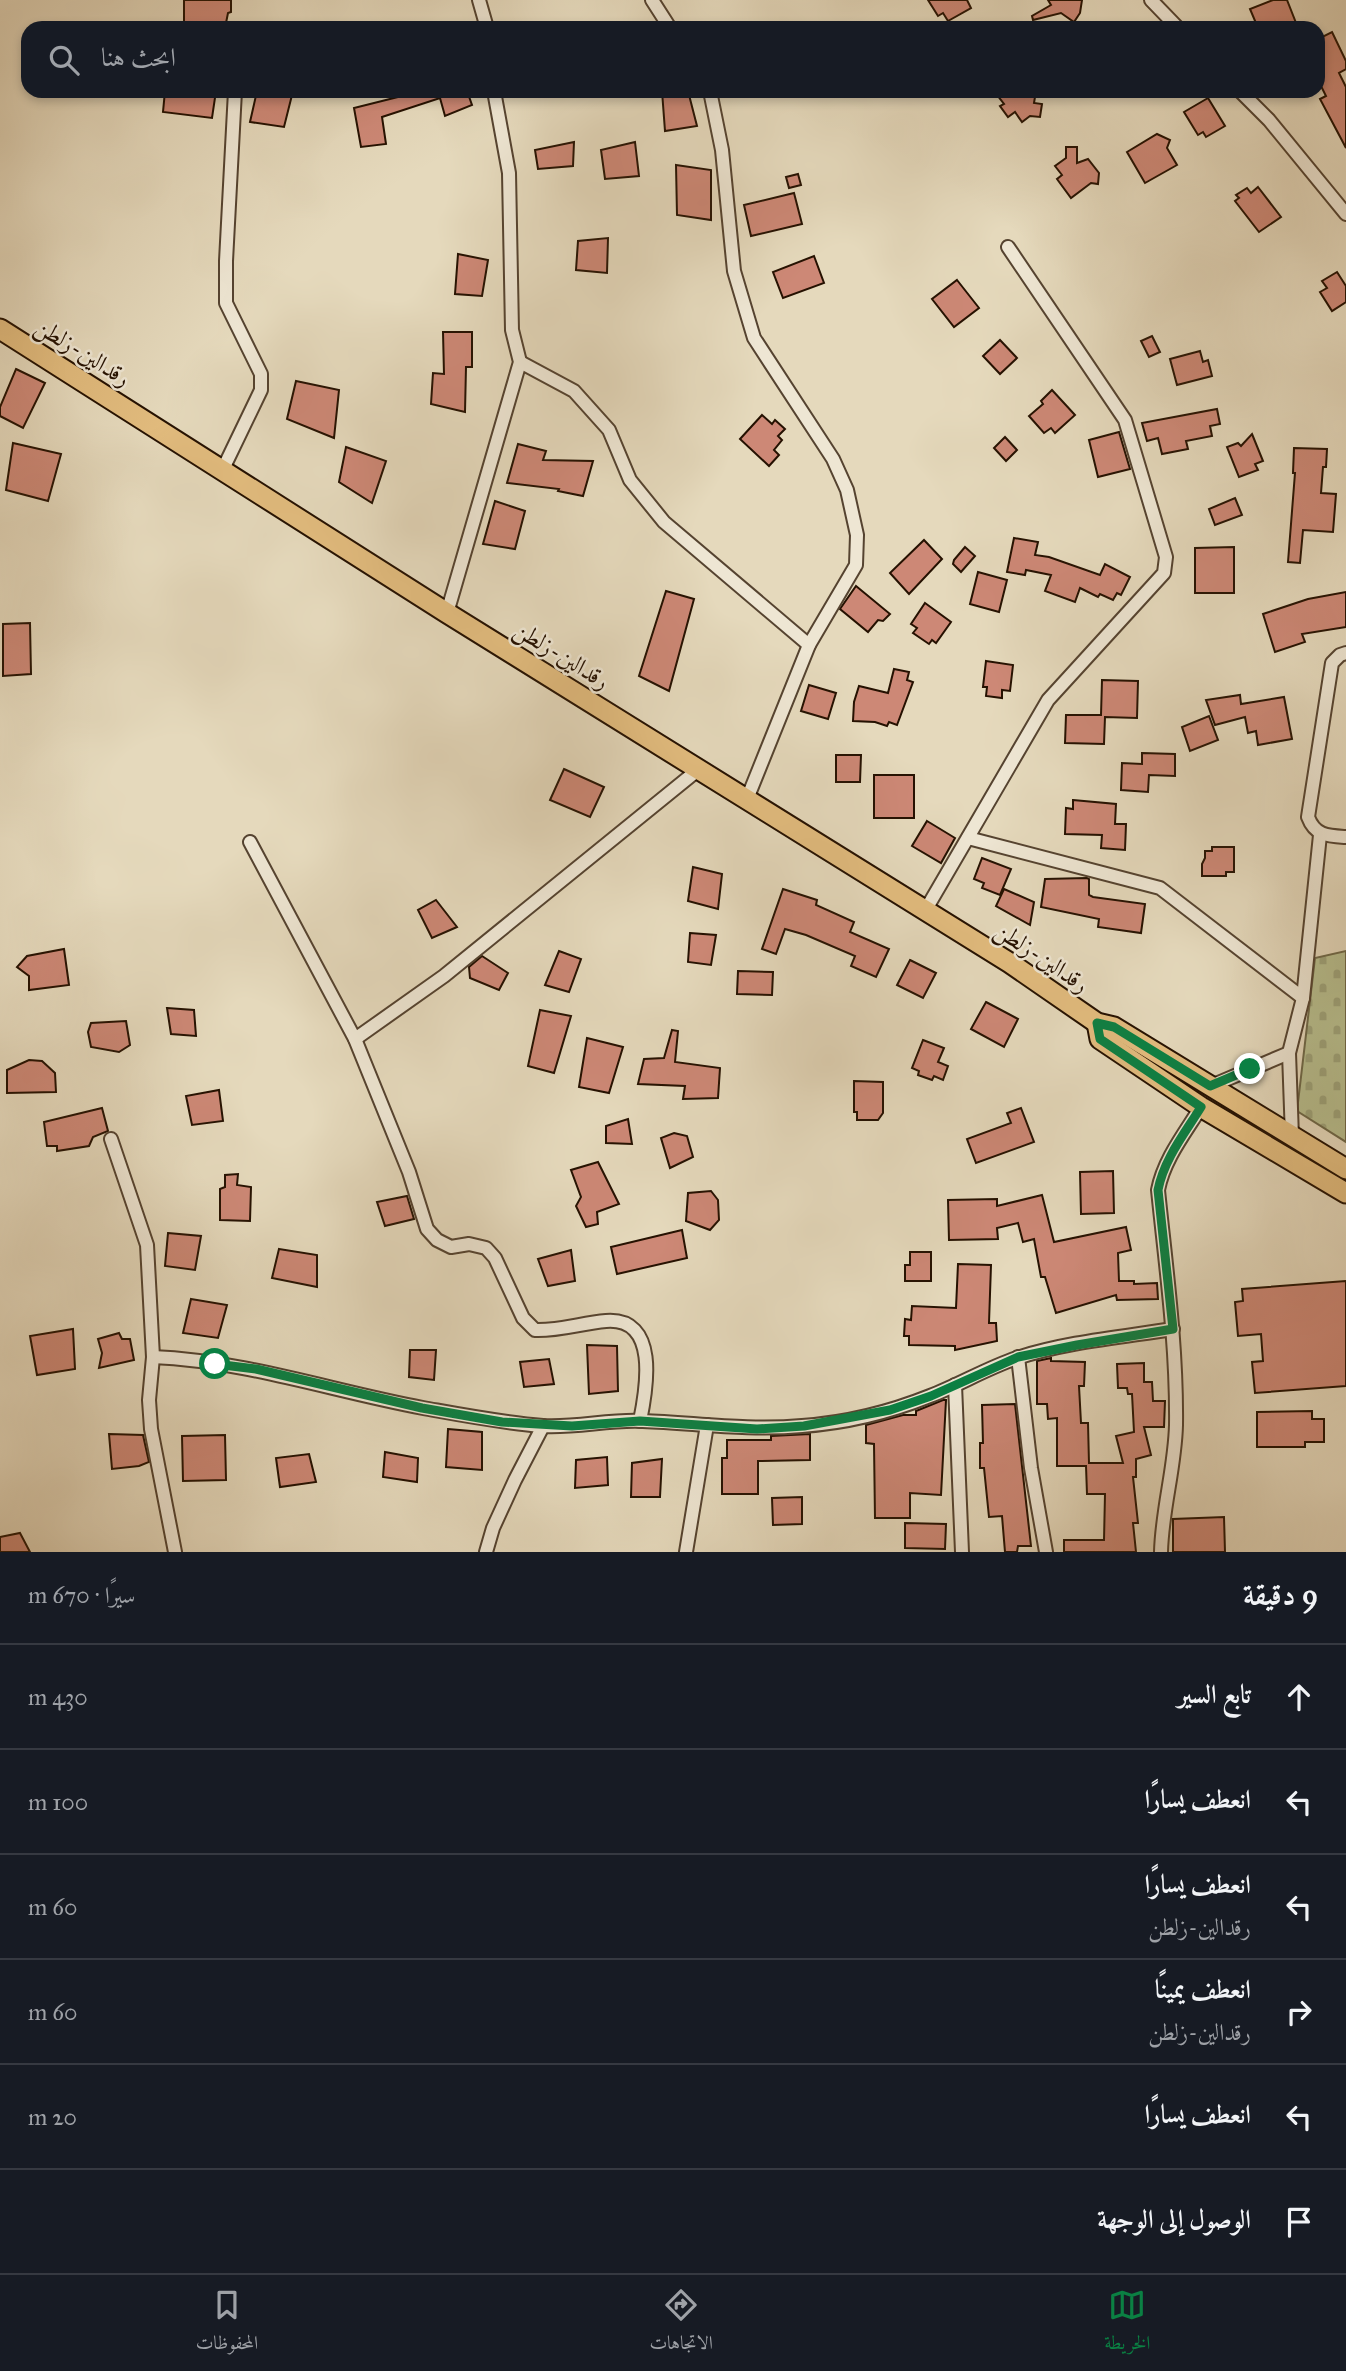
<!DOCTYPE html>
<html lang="ar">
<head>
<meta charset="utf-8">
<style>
  body { margin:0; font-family:"IM FELL Great Primer",Amiri,serif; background:#20242c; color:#f1f3f6; direction:rtl }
  .stop { position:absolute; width:21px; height:21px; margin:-16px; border:5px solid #0b8043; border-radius:50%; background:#fff }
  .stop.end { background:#0b8043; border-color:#fff; box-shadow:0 2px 7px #0008 }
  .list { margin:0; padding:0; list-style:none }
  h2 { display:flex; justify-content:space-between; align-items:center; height:91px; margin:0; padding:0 28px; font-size:30px }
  h2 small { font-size:23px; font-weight:400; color:#9ea1a6 }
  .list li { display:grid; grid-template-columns:46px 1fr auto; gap:21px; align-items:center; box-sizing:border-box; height:105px; padding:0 28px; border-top:2px solid #363941 }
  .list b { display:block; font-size:26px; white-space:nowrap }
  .list p { margin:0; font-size:23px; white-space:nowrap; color:#9ea1a6 }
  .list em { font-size:23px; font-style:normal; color:#9ea1a6 }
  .icon { flex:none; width:38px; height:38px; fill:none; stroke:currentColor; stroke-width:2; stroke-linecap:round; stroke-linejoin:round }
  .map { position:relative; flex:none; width:1346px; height:1552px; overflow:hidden; direction:ltr }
  .search { position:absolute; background:#171b24; box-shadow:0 4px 10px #0003; left:21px; right:21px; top:21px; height:77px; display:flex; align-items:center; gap:18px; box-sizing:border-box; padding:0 24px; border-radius:21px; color:#9ea1a6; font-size:26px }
  .sheet { height:721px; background:#171b24 }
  nav { display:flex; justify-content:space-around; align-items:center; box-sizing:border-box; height:98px; border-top:2px solid #363941; background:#171b24; font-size:19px; color:#9ea1a6 }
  nav a { display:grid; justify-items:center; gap:4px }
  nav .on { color:#0b8043 }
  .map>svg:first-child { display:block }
</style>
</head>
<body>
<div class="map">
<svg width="1346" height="1552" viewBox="0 0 1346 1552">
  <defs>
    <pattern id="cemetery-stones" width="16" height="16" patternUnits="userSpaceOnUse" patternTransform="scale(1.75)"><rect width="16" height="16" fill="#b7be8e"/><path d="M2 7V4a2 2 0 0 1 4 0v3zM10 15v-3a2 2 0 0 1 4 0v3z" fill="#9da279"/></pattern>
  </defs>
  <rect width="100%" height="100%" fill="#e5d9bc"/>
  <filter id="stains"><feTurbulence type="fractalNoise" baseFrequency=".00286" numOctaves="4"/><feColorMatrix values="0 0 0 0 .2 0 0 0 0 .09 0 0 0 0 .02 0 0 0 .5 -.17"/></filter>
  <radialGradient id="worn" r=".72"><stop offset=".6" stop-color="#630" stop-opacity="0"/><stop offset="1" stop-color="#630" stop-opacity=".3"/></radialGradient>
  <polygon fill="url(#cemetery-stones)" stroke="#6e6848" stroke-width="2" points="1346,951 1346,1142 1297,1111 1315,958"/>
  <g fill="#cd8876" stroke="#251101" stroke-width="2">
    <polygon points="184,0 231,0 231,12 228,13 225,28 184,28"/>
    <polygon points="928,0 967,0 971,8 948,21 943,13 938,16"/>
    <polygon points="1048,0 1082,0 1080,13 1074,22 1061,13 1033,20 1032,16 1051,5"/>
    <polygon points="1273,0 1287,0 1298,28 1258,28 1250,9"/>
    <polygon points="1332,32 1346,61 1346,69 1339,73 1346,87 1346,148 1320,99 1326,96 1318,80 1318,39"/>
    <polygon points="165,91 216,91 212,118 163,112"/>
    <polygon points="257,91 293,91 284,127 250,122"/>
    <polygon points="397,91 467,91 472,105 445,116 440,98 382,117 386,144 361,147 354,108 398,97"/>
    <polygon points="662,91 688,91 697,126 665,131"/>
    <polygon points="994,91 1036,91 1034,103 1042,104 1040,117 1030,116 1022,122 1015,112 1008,117 1000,106 1004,104"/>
    <polygon points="1208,98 1225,126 1206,137 1203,132 1198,135 1184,112"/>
    <polygon points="1157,134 1170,140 1167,148 1177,165 1145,183 1127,152"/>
    <polygon points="574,142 573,166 538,169 535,150"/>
    <polygon points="635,142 639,176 605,179 601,150"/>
    <polygon points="1066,147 1077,147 1077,163 1088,159 1099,173 1098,184 1091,183 1071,198 1057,179 1062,175 1055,166 1066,158"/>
    <polygon points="676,165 711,170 711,220 677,215"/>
    <polygon points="798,174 801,185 789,188 786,177"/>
    <polygon points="1258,187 1281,217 1259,232 1235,201 1239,198 1236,195 1247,188 1251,193"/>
    <polygon points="794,193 802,224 751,236 744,205"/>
    <polygon points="608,238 607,273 576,270 578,241"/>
    <polygon points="458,254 488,260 482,296 455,294"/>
    <polygon points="814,256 824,283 783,298 773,272"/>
    <polygon points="1337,272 1346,286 1346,302 1332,311 1320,292 1327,288 1322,281"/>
    <polygon points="957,280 979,308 954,327 932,299"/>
    <polygon points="443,332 472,332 472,367 466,367 465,412 431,404 433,373 444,374"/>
    <polygon points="1152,336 1160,352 1149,357 1141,341"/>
    <polygon points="1000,340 1017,358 1000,374 983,356"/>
    <polygon points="1200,351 1203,362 1208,360 1212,376 1177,385 1170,359"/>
    <polygon points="16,369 45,383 23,428 0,416 0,407"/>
    <polygon points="296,381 339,390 334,438 287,419"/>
    <polygon points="1052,390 1075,415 1055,433 1051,428 1044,433 1029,416 1043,404 1041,401"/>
    <polygon points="1217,409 1220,424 1210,426 1212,436 1186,441 1188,449 1162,454 1158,438 1147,441 1142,423"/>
    <polygon points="762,415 772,424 775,420 785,429 778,436 782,440 774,450 779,455 769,466 740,439"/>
    <polygon points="1119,432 1130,469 1098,477 1089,440"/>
    <polygon points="1252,434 1263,461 1255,464 1258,470 1239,477 1227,447 1238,443 1241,446"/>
    <polygon points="1005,437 1017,450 1006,461 994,448"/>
    <polygon points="13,443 61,454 48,501 6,490"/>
    <polygon points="518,444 546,451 543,460 593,461 583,496 558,491 559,489 507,483"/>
    <polygon points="346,447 386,461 372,503 339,482"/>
    <polygon points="1294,448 1327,449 1326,467 1323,467 1321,493 1336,494 1333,532 1303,530 1300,563 1288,562 1295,473 1293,473"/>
    <polygon points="1235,498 1242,515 1215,525 1209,509"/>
    <polygon points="495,501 525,511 515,549 483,544"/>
    <polygon points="1014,538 1038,542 1035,555 1049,557 1100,575 1105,564 1130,577 1121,595 1117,593 1113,600 1100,594 1098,597 1080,588 1075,602 1045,591 1051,575 1026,570 1025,575 1007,572"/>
    <polygon points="924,540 942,559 909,594 890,573"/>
    <polygon points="965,547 975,556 961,572 953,564 954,560"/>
    <polygon points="1234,547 1234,593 1195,593 1195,548"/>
    <polygon points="978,572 1007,580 999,612 970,604"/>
    <polygon points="856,586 890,614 883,621 878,620 868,632 840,609"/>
    <polygon points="666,591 694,599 669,691 639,676"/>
    <polygon points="1346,592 1346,627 1302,634 1305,642 1275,652 1263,614 1308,599"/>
    <polygon points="925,603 951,622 936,643 932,640 929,644 913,633 917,628 911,624"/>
    <polygon points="30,623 31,674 3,676 3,624"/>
    <polygon points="986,661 1013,665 1010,691 1002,690 1002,698 986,696 987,687 983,687"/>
    <polygon points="894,669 909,672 907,680 913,682 897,725 889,722 887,726 875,722 853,721 854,702 859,686 888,693"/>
    <polygon points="1102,680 1138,681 1137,718 1105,717 1104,744 1065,743 1066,715 1101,715"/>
    <polygon points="809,685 836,693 828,719 801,711"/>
    <polygon points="1240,695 1241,704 1284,697 1292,739 1258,745 1256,731 1248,733 1245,717 1215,725 1206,700"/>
    <polygon points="1209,716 1218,740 1190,751 1182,727"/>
    <polygon points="1142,753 1175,754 1175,776 1149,775 1148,792 1121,790 1122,763 1142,764"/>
    <polygon points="836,755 861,755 860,782 836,782"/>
    <polygon points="564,769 604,787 590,817 550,800"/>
    <rect x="874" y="775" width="40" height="43"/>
    <polygon points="1073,800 1116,804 1115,824 1126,824 1125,850 1101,848 1102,835 1065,834 1066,808 1073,809"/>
    <polygon points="927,821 955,838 941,863 912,846"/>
    <polygon points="1212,847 1234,847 1234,872 1226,872 1226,876 1202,876 1202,864 1205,858 1205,851 1212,851"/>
    <polygon points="982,858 1011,869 1000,895 982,888 984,883 974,879"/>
    <polygon points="693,867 722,874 718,909 688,901"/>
    <polygon points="1045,879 1087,878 1089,879 1089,895 1093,897 1145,904 1141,933 1098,927 1099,919 1041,907"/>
    <polygon points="783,889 817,900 816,905 854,922 850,932 889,949 876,977 851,966 855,956 806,935 785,929 776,954 762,949"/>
    <polygon points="1004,889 1034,902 1030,925 996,906"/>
    <polygon points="436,900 457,927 432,938 418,910"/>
    <polygon points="690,933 716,935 711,965 688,962"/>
    <polygon points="64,949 69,985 29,990 29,976 17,967 27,956"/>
    <polygon points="559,951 581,959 569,992 545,985"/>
    <polygon points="482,956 508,973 499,990 470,978 469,967"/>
    <polygon points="910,960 936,973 923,998 897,985"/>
    <polygon points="738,971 773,972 772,995 737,994"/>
    <polygon points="986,1002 1018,1019 1004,1047 971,1029"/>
    <polygon points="167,1008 194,1010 196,1036 171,1034"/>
    <polygon points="540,1010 571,1016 554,1073 528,1066"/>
    <polygon points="126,1021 130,1045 119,1052 91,1047 88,1032 91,1023"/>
    <polygon points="672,1030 678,1031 675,1062 720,1068 718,1098 683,1099 685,1086 638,1084 644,1059 664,1058"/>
    <polygon points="587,1038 623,1047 609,1093 579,1087"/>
    <polygon points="923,1040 944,1048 938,1062 948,1066 943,1080 934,1076 932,1080 918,1075 919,1071 912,1068"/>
    <polygon points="29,1060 42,1061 55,1073 56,1092 7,1093 7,1070"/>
    <polygon points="854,1081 883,1082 883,1113 878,1120 857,1120 857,1112 854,1112"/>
    <polygon points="219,1090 223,1121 192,1125 186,1096"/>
    <polygon points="102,1108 108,1131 93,1137 89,1146 57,1151 57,1146 47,1146 44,1122"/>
    <polygon points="1021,1108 1034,1142 976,1163 967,1139 1011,1123 1007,1113"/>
    <polygon points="628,1119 632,1144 606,1143 606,1126"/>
    <polygon points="674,1133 687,1136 693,1157 670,1168 661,1138"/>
    <polygon points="598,1162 619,1204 597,1212 598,1224 586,1227 576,1206 581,1197 571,1170"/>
    <polygon points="1113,1171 1114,1213 1081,1214 1080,1172"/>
    <polygon points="238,1174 237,1185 251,1187 250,1221 220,1220 220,1189 225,1187 225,1175"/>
    <polygon points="711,1191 718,1200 719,1220 710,1230 686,1221 688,1193"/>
    <polygon points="1042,1195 1054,1242 1126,1227 1131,1250 1118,1253 1119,1281 1134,1281 1134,1284 1157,1283 1158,1299 1117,1300 1116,1295 1056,1313 1045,1277 1041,1277 1034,1239 1023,1242 1018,1223 997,1228 998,1239 949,1240 948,1200 997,1199 997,1206"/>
    <polygon points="407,1196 414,1219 385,1226 377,1202"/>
    <polygon points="682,1230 687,1258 617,1274 611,1247"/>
    <polygon points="168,1233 201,1236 195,1270 165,1266"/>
    <polygon points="279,1249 317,1255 317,1287 272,1278"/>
    <polygon points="571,1250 575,1281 548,1286 538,1259"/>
    <polygon points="910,1252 931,1252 931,1281 905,1281 905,1265 910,1265"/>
    <polygon points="958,1264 991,1265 989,1323 996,1323 997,1341 955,1350 955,1346 909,1345 909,1336 904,1336 905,1319 911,1320 912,1306 956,1308"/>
    <polygon points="1346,1281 1346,1386 1255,1393 1252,1362 1263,1361 1261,1334 1238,1336 1235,1302 1243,1301 1242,1289"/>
    <polygon points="191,1299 227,1305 218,1338 183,1333"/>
    <polygon points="73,1329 75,1369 37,1375 30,1336"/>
    <polygon points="119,1333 122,1339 130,1339 134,1360 99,1368 102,1353 98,1339"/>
    <polygon points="587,1345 617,1346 618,1391 589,1394"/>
    <polygon points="410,1350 436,1350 434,1380 409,1377"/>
    <polygon points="1051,1358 1051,1361 1085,1362 1084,1386 1079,1386 1081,1423 1088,1423 1089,1463 1123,1463 1116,1436 1134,1432 1132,1394 1128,1394 1127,1388 1118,1388 1117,1364 1144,1363 1144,1382 1152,1382 1153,1401 1165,1401 1164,1427 1144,1427 1151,1455 1136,1459 1136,1477 1133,1477 1138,1523 1133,1523 1136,1552 1064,1552 1064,1540 1104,1540 1105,1494 1087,1494 1086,1466 1057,1466 1057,1418 1048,1419 1047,1404 1037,1404 1037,1361"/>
    <polygon points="549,1359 554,1384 524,1387 520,1362"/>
    <polygon points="943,1400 946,1400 941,1495 910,1493 910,1518 875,1518 874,1444 866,1443 866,1425 903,1415 916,1415 916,1411"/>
    <polygon points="1015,1404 1031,1546 1018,1546 1017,1552 1005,1552 1002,1516 989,1517 984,1468 980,1468 980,1443 983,1443 982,1405"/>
    <polygon points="1312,1411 1312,1419 1324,1419 1324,1442 1305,1442 1305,1447 1257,1447 1257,1412"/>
    <polygon points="448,1429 482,1432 482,1470 446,1467"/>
    <polygon points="109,1434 143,1435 149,1462 139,1466 112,1469"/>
    <polygon points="810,1434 810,1460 758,1461 758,1494 722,1494 722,1458 727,1458 727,1440 771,1440 771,1436"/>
    <polygon points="225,1435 226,1480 183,1481 182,1436"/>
    <polygon points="385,1452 418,1458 417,1482 383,1477"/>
    <polygon points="309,1454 316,1482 280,1487 276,1458"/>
    <polygon points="607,1457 608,1485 575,1488 576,1460"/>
    <polygon points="662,1459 660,1497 631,1497 632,1463"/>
    <polygon points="802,1497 802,1524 773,1525 772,1498"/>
    <polygon points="1224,1517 1225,1552 1173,1552 1173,1519"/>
    <polygon points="905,1523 946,1524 945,1549 905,1548"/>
    <polygon points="20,1533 30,1552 0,1552 0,1537"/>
  </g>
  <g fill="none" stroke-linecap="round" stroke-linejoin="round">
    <defs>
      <g id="street">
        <polyline points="479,0 487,28"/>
        <polyline points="652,0 670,28"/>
        <polyline points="1151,0 1178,28"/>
        <polyline points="710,91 722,150 734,271 754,338 833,459 847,490 857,535 856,565 809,645 747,799"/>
        <polyline points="1240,91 1269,120 1346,214"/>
        <polyline points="520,362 574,391 609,430 630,480 664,522 809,645"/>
        <polyline points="223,469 261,390 261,374 226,303 226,261 235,91"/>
        <polyline points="447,613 520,362 512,330 509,173 494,91"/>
        <path d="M 1346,653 L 1340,655 L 1332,663 L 1308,817 C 1315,836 1328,836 1346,837"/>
        <polyline points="968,838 1160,888 1303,998"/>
        <path d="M 250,842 L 355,1039 L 409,1172 L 427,1229 L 437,1240 L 451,1247 L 469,1244 L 486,1248 L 495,1258 L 523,1318 L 535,1330 C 559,1331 582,1323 606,1321 C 659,1317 647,1387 640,1421"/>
        <polyline points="925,911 1048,700 1164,573 1166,557 1125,420 1008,247"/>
        <polyline points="355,1039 444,976 699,769"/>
        <polyline points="1211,1086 1289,1053"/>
        <polyline points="1292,1137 1289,1053 1303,998 1320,835"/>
        <polyline points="111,1139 147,1245 153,1357 149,1400 151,1429 175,1552"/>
        <path d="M 153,1357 C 246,1361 332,1391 423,1408 C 462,1415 503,1423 543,1426 C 577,1428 610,1419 643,1421 C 696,1423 748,1431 802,1426 C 845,1423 890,1412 930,1396 C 959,1385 987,1368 1017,1358 C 1066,1342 1122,1337 1173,1329"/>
        <polyline points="1018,1357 1031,1468 1046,1552"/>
        <polyline points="955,1385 962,1552"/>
        <polyline points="486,1552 493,1528 515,1480 543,1426"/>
        <polyline points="686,1552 707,1425"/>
        <path d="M 1161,1552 C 1162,1509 1175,1468 1176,1425 C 1177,1346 1166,1268 1158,1190 C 1164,1159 1185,1133 1201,1107"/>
      </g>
      <g id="primary">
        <polyline points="0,329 447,613 1010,963 1097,1023 1114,1027 1346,1169"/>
        <polyline points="1097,1023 1100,1039 1201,1107 1346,1193"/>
      </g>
    </defs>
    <use href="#street" stroke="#554330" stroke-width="16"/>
    <use href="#primary" stroke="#251101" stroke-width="23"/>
    <use href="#street" stroke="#eee6d3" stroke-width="12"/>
    <use href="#primary" stroke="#e2bc7e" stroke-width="19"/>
  </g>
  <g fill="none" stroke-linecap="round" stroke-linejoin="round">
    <path stroke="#0b8043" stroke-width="9" d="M 215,1364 L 256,1369 L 422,1408 L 502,1422 L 572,1426 L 640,1421 L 757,1429 L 804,1426 L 890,1410 L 931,1396 L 1018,1357 L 1077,1345 L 1173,1329 L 1158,1190 C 1164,1159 1185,1133 1201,1107 L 1100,1039 L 1097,1023 L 1114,1027 L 1210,1086 L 1250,1069"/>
  </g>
  <g text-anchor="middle" stroke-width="5" stroke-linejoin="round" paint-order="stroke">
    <g font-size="24" fill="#251101" stroke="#eee6d3">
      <text transform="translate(83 352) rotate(32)" y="8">رقدالين-زلطن</text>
      <text transform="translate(562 655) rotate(32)" y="8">رقدالين-زلطن</text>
      <text transform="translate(1042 957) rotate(34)" y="8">رقدالين-زلطن</text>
    </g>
  </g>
  <rect width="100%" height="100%" filter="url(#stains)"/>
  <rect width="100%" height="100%" fill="url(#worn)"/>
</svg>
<div class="stop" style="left:215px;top:1364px"></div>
<div class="stop end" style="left:1250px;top:1069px"></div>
<div class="search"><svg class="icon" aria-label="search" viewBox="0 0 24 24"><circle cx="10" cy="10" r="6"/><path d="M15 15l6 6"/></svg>ابحث هنا</div>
</div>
<section class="sheet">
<h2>9 دقيقة<small>سيرًا · 670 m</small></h2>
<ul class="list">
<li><svg class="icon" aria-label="ahead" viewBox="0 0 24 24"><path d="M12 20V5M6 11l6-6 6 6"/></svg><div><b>تابع السير</b></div><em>430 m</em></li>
<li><svg class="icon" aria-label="left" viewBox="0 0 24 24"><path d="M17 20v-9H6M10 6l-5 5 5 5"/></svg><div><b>انعطف يسارًا</b></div><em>100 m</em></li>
<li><svg class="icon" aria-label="left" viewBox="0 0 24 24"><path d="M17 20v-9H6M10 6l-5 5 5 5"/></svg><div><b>انعطف يسارًا</b><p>رقدالين-زلطن</p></div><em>60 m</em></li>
<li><svg class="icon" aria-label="right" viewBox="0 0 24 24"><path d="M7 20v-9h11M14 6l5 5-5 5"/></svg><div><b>انعطف يمينًا</b><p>رقدالين-زلطن</p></div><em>60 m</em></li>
<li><svg class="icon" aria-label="left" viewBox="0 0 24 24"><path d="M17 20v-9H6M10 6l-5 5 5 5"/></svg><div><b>انعطف يسارًا</b></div><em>20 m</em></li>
<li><svg class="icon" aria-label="arrive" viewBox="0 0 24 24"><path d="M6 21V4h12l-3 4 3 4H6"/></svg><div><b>الوصول إلى الوجهة</b></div></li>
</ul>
</section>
<nav>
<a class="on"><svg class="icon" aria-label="map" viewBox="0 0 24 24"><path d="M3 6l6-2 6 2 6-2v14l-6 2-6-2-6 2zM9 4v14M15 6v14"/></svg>الخريطة</a>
<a><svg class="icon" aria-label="directions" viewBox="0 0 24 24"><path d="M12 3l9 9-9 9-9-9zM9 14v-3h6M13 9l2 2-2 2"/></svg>الاتجاهات</a>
<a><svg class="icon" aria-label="saved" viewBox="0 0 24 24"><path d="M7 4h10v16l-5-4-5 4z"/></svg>المحفوظات</a>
</nav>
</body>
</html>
